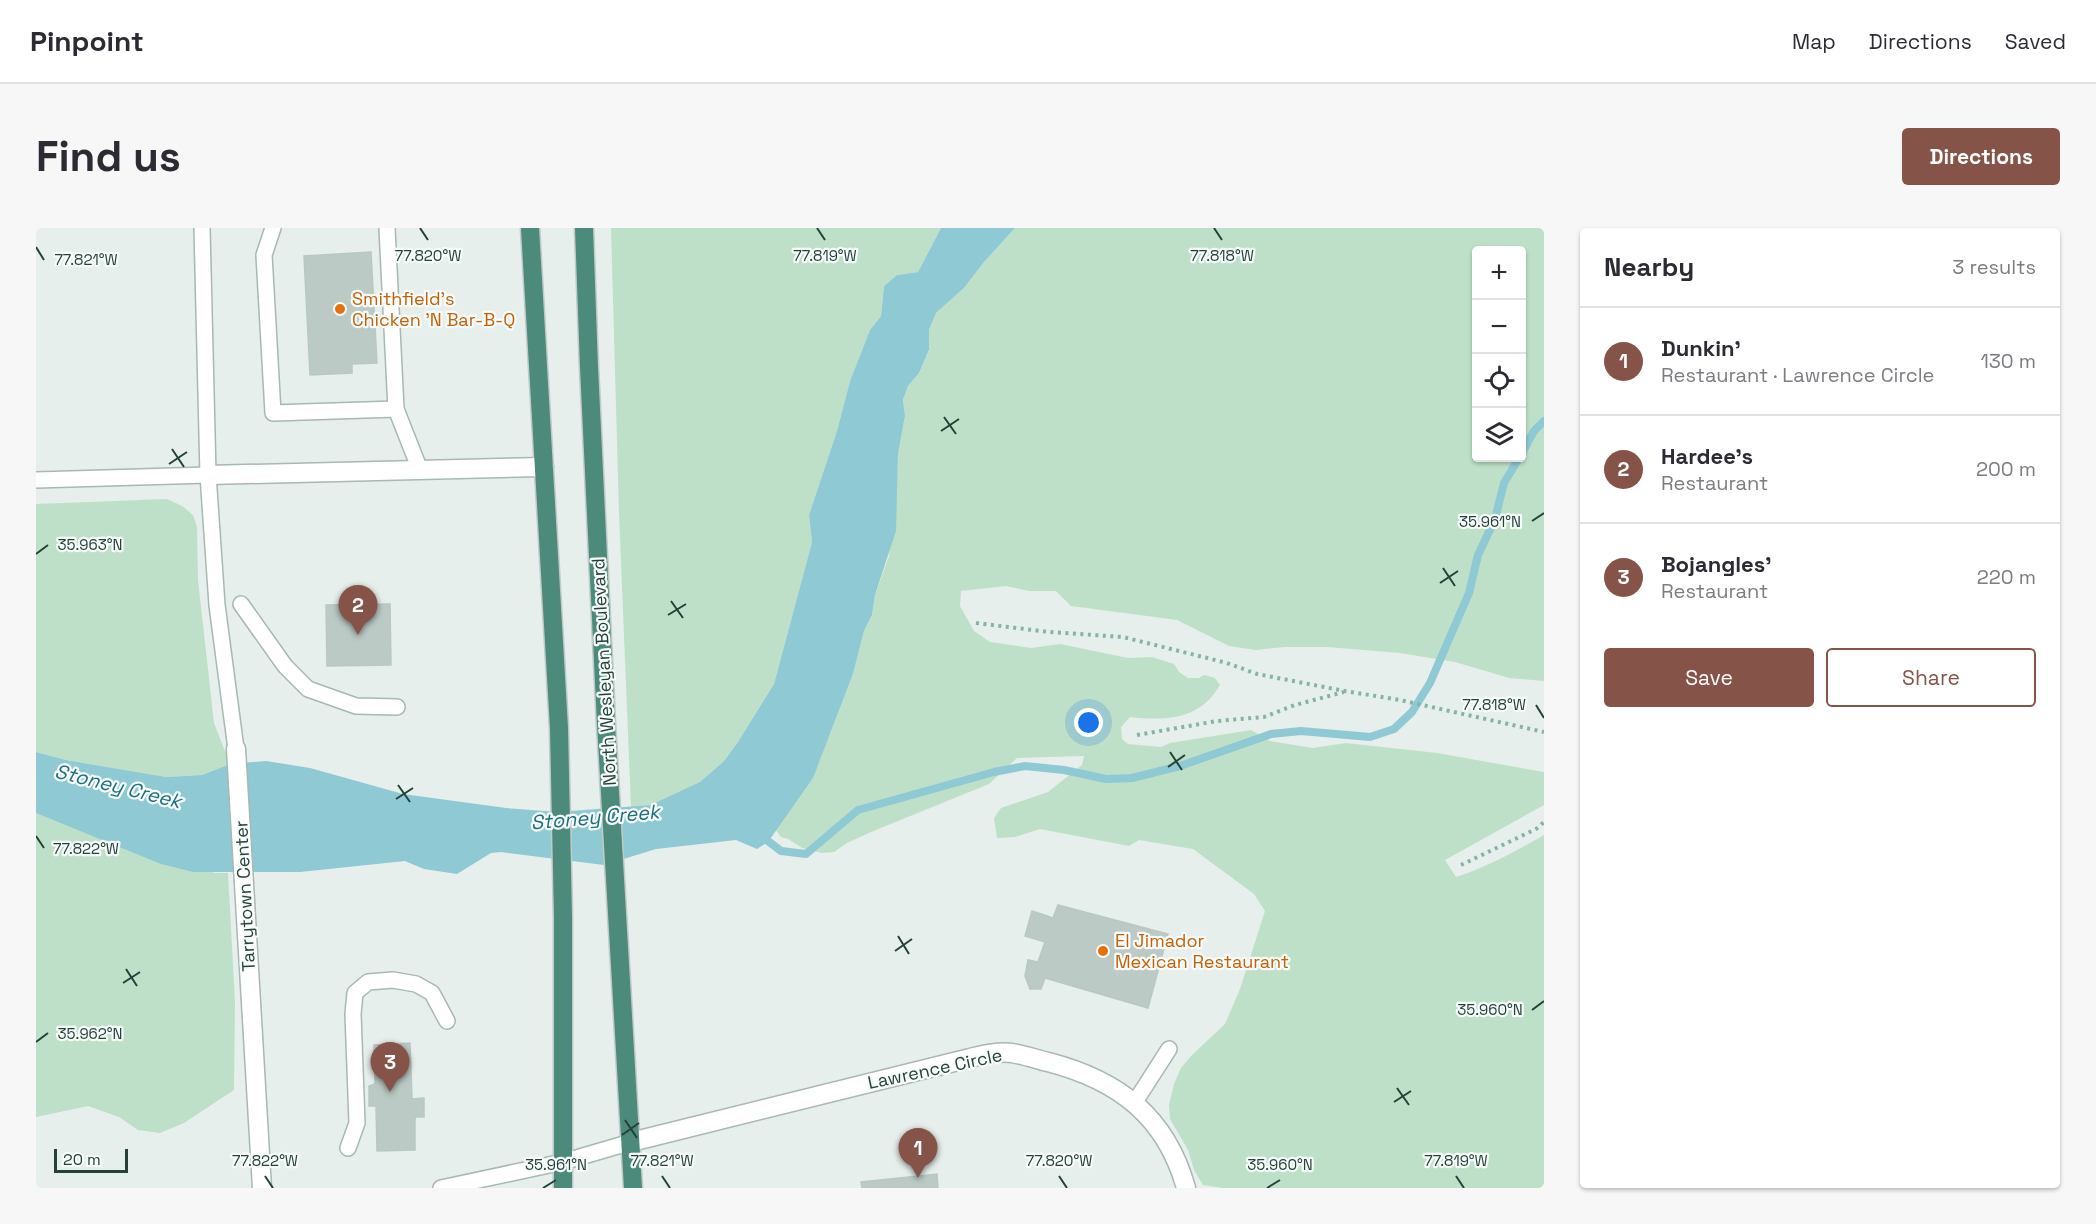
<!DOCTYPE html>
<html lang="en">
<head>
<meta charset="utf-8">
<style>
  body { margin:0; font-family:"Space Grotesk",sans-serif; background:#f7f7f7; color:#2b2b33 }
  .controls { position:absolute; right:18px; top:18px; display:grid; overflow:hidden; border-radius:6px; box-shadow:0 2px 4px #0004 }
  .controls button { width:54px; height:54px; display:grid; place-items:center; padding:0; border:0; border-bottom:2px solid #e1e1e2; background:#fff; color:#2b2b33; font:30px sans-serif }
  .scale { position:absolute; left:18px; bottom:15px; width:74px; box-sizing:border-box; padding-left:6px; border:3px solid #24423a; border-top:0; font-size:16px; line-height:21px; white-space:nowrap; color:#24423a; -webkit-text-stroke:4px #f7fbf9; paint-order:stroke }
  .you { position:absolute; left:1053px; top:495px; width:21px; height:21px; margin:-15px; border:4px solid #fff; border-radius:50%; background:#1a73e8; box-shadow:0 0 0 9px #1a73e833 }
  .badge { display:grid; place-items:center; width:39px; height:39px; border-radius:50%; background:#855347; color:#fff; font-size:20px; font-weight:700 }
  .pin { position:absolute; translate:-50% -50px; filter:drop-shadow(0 2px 3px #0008) }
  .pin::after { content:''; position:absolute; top:32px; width:21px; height:18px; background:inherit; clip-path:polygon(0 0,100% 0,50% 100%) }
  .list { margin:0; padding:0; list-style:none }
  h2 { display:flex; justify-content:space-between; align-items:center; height:78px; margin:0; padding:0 24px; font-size:26px }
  h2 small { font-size:20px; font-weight:400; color:#7c7c81 }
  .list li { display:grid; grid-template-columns:39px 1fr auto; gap:18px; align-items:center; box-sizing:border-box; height:108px; padding:0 24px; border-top:2px solid #e1e1e2 }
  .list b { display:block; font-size:22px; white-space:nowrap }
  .list p { margin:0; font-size:20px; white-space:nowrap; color:#7c7c81 }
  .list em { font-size:20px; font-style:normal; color:#7c7c81 }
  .actions { display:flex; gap:12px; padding:18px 24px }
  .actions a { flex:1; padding:14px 0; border:2px solid #855347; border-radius:6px; text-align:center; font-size:21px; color:#855347 }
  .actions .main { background:#855347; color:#fff }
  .icon { flex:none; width:33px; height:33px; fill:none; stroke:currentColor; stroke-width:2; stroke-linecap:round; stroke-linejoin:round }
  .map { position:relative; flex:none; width:1508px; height:960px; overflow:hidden; border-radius:6px }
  header { display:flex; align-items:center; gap:36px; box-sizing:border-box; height:84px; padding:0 30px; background:#fff; border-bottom:2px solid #e1e1e2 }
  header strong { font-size:28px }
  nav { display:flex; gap:33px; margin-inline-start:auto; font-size:21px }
  .intro { display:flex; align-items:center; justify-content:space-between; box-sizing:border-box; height:144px; padding:0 36px }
  h1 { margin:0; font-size:42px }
  .button { padding:15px 27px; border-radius:6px; background:#855347; color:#fff; font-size:21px; font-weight:700 }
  main { display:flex; gap:36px; padding:0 36px }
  aside { flex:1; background:#fff; border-radius:6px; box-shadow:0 2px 4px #0004 }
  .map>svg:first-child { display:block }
</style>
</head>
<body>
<header>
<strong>Pinpoint</strong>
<nav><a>Map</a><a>Directions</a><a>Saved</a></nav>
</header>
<div class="intro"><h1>Find us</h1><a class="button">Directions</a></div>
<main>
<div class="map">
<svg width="1508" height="960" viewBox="0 0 1508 960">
  <rect width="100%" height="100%" fill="#e6efeb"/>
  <g fill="#bfe0c8" fill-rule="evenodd">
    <polygon points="575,0 905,0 882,44 861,47 848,58 845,88 834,102 814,153 801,203 773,287 776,314 738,456 702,514 688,533 664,554 631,571 615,577 595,579 583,285"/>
    <path d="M 979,0 L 1508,0 L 1508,453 L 1473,450 L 1419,434 L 1364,425 L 1291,419 L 1249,419 L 1220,422 L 1193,418 L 1141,392 L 1035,378 L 1020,363 L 993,363 L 970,358 L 925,363 L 924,378 L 938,403 L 954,414 L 995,420 L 1024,416 L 1092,430 L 1116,429 L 1138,436 L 1143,444 L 1152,450 L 1163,450 L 1168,447 L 1179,450 L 1184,457 C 1164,492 1130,493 1094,489 L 1085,499 L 1086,511 L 1092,516 L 1125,519 L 1134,515 L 1215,502 L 1234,513 L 1277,520 L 1310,515 L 1401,525 L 1508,544 L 1508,577 L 1409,632 L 1420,649 C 1451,639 1480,623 1508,607 L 1508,960 L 1187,960 L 1167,957 L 1158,942 L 1152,922 L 1134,891 L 1133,877 L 1138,856 L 1145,840 L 1156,827 L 1189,796 L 1204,761 L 1229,683 L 1218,666 L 1157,621 L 1103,612 L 1093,618 L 1004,601 L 979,609 L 961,610 L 958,590 L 965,580 L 1012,564 L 1046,537 L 1048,528 L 981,530 L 953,556 L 835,604 L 811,615 L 798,624 L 786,625 L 766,620 L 752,611 L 745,609 L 740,602 L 768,561 L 794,506 L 817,446 L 828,403 L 836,387 L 839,367 L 853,328 L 860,275 L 862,226 L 869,188 L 867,172 L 872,158 L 883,145 L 893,123 L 893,102 L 900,85 L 928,60 L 948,34 ZM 1440,22 L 1486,22 L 1486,230 L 1440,230 Z"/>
    <polygon points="131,271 146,278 157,287 161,299 162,352 178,495 194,536 166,547 130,549 30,532 0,524 0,276"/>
    <polygon points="0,585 179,645 192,645 199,774 198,862 148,895 124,905 102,902 83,889 52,878 0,889"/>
  </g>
  <polygon fill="#8ec9d4" points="905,0 979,0 948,34 928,60 900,85 893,102 893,122 883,145 872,158 867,172 869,188 862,226 860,303 839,367 836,387 828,403 817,446 777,550 732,614 721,621 700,612 620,621 568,637 465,624 455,625 421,646 388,641 369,633 264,644 157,644 125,636 0,585 0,524 30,532 130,549 166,547 194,536 230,533 274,540 367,566 470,580 521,584 615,577 664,554 688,533 702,514 738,456 776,314 773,287 801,203 814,153 834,102 845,88 848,58 861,47 882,44"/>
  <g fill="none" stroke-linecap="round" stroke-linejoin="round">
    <g stroke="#8ec9d4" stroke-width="8">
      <polyline points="1486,225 1498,203 1508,193"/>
      <polyline points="724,607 745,623 770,626 822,582 958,544 989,538 1028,542 1070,551 1096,550 1144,538 1235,506 1265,503 1334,509 1358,501 1376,484 1394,455 1433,365 1442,327 1459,291 1468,255 1483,230"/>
    </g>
  </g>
  <g fill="#bbcac4" stroke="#b8c9c2" stroke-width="1.5">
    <polygon points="335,24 341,135 316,136 316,145 274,147 268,28"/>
    <polygon points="354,376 355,437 291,438 290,377"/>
    <polygon points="1022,677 1132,706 1112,780 1009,750 1005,761 994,761 989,748 992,732 1002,734 1009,714 989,708 996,683 1017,690"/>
    <polygon points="374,815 376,871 388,870 388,889 379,889 379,922 341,923 340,878 333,878 333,858 339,856 338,817"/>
    <polygon points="901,946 902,960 826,960 825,954"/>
  </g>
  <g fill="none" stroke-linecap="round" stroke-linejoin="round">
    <defs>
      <g id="service">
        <polyline points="166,0 172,247 181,377 200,521"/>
        <polyline points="237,0 228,27 237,185 360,181"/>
        <polyline points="351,0 360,181 384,242"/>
        <polyline points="0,252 172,247"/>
        <polyline points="205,376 249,438 272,461 320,478 361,479"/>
        <polyline points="1099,874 1133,821"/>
        <polyline points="312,920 321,895 317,786 319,765 332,754 357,752 380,756 396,765 411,793"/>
        <polyline points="405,960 527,934 595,914"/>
      </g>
      <g id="minor">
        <polyline points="172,247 508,239"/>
        <polyline points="200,521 226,960"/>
        <path d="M 595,914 L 922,833 C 939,829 958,823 976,825 C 988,827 1000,831 1012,834 C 1082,852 1130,888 1150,960"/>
      </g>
      <g id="trunk">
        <polyline points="494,0 523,500 527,689 527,960"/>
        <polyline points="548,0 553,139 570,496 597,960"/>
      </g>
    </defs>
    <use href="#service" stroke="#a8b8b2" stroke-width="18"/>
    <use href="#minor" stroke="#a8b8b2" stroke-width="21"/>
    <use href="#trunk" stroke="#c2cac8" stroke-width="21"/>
    <g stroke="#86b3a5" stroke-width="4" stroke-dasharray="3 4.5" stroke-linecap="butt">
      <polyline points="940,395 1013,404 1087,409 1191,435 1221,446 1309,463 1364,472 1508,504"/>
      <polyline points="1101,507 1181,493 1228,489 1259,477 1308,464"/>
      <polyline points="1425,637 1500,601 1508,594"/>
    </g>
    <use href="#service" stroke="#fff" stroke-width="15"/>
    <use href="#minor" stroke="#fff" stroke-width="18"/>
    <use href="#trunk" stroke="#4c8a7c" stroke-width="18"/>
  </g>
  <path fill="none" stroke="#24423a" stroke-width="2" d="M 384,0 L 392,12M 781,0 L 789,12M 1178,0 L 1186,12M 0,19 L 8,32M 908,189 L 920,206M 905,203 L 923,191M 136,221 L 148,239M 133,236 L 151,224M 1496,293 L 1508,285M 0,326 L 12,317M 1407,340 L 1419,358M 1404,355 L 1422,343M 635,373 L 647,390M 632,387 L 650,376M 1500,477 L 1508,490M 1134,524 L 1146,542M 1132,539 L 1149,527M 362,557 L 374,574M 360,571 L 377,560M 0,608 L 8,620M 862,708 L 873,726M 859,723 L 876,711M 90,741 L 101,758M 87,755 L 104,744M 1496,782 L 1508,773M 0,814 L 12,805M 1361,860 L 1373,877M 1358,874 L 1375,863M 589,892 L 601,910M 586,907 L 603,895M 229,948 L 237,960M 626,948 L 634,960M 1023,948 L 1031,960M 1420,948 L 1428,960M 507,960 L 520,952M 1231,960 L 1244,952"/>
  <g fill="#e8710a" stroke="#f7fbf9" stroke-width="2">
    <circle cx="304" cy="81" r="6"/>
    <circle cx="1067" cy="723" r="6"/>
  </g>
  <g text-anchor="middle" stroke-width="4.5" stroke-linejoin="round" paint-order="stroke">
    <g font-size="18" fill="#c56008" stroke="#f7fbf9" text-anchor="start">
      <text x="316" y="77">Smithfield's<tspan x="316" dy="21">Chicken 'N Bar-B-Q</tspan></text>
      <text x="1079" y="719">El Jimador<tspan x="1079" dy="21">Mexican Restaurant</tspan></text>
    </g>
    <g font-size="18" fill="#24423a" stroke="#f7fbf9">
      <text transform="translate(568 444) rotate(-93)" y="6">North Wesleyan Boulevard</text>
      <text transform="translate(209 668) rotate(-93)" y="6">Tarrytown Center</text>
      <text transform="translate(899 841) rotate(-12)" y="6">Lawrence Circle</text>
    </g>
    <g font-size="20" font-style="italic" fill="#1c6f80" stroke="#f7fbf9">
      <text transform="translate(82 558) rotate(14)" y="7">Stoney Creek</text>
      <text transform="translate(559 589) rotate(-5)" y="7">Stoney Creek</text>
    </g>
  </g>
  <g font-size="15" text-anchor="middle" fill="#24423a" stroke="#f7fbf9" stroke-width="4.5" stroke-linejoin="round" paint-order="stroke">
    <text x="392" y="33">77.820°W</text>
    <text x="789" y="33">77.819°W</text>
    <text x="1186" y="33">77.818°W</text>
    <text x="50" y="37">77.821°W</text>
    <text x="1454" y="299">35.961°N</text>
    <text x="54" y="322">35.963°N</text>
    <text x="1458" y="482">77.818°W</text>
    <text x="50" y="626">77.822°W</text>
    <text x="1454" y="787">35.960°N</text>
    <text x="54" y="811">35.962°N</text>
    <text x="229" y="938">77.822°W</text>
    <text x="626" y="938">77.821°W</text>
    <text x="1023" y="938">77.820°W</text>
    <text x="1420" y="938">77.819°W</text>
    <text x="520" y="942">35.961°N</text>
    <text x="1244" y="942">35.960°N</text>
  </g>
</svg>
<div class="controls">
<button>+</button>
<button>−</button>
<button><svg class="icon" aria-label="locate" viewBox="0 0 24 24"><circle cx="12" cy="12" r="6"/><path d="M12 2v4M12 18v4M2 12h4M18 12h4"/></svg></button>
<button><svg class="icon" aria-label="layers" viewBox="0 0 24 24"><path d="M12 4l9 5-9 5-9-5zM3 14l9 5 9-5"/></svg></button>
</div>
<div class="scale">20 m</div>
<div class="you"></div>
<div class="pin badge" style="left:882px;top:950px">1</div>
<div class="pin badge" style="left:322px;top:407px">2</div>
<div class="pin badge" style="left:354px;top:864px">3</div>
</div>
<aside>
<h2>Nearby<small>3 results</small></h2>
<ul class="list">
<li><span class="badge">1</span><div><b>Dunkin'</b><p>Restaurant · Lawrence Circle</p></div><em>130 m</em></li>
<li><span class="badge">2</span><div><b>Hardee's</b><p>Restaurant</p></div><em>200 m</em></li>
<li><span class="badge">3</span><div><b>Bojangles'</b><p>Restaurant</p></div><em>220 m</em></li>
</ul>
<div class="actions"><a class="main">Save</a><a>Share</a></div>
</aside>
</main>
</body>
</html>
